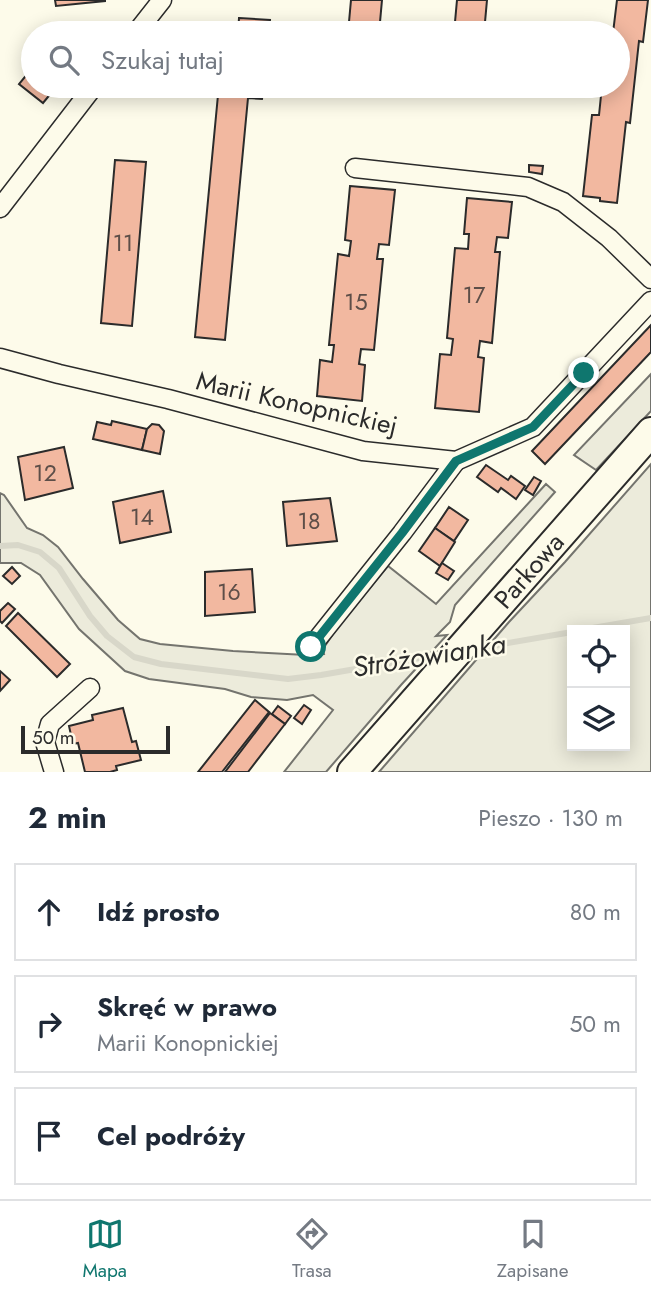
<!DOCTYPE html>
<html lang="pl">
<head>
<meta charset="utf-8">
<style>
  body { margin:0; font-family:Jost,sans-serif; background:#f2f2f3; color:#1f2937 }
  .controls { position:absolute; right:21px; bottom:21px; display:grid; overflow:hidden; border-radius:0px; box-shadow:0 4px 18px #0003 }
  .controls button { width:63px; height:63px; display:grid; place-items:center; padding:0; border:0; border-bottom:2px solid #e0e1e3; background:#fff; color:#1f2937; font:35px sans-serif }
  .scale { position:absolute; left:21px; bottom:18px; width:149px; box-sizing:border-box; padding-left:7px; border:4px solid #2b2b2b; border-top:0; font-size:19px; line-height:24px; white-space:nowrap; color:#2b2b2b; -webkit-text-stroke:5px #fdfbea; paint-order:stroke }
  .stop { position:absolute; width:21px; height:21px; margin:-16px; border:5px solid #0f766e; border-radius:50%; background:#fff }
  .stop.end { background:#0f766e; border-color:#fff; box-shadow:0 2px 7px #0008 }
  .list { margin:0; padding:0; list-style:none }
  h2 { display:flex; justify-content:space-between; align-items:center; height:91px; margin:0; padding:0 28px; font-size:30px }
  h2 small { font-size:23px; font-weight:400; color:#747a83 }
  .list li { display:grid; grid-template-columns:46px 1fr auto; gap:21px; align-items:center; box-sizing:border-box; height:98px; margin:0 14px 14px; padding:0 14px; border:2px solid #e0e1e3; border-radius:0px }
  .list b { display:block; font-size:26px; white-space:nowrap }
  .list p { margin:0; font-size:23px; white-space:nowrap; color:#747a83 }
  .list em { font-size:23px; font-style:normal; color:#747a83 }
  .icon { flex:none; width:38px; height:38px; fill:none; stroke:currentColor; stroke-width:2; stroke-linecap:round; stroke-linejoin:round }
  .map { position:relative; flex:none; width:651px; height:772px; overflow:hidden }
  .search { position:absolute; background:#fff; box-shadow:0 4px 18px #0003; left:21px; right:21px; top:21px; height:77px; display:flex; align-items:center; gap:18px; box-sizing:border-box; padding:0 24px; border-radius:38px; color:#747a83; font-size:26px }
  .sheet { height:427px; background:#fff }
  nav { display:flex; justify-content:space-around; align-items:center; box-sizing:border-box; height:98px; border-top:2px solid #e0e1e3; background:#fff; font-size:19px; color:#747a83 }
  nav a { display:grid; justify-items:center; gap:4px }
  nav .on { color:#0f766e }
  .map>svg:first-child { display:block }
</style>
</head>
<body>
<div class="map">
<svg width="651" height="772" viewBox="0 0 651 772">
  <rect width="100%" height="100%" fill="#fdfbea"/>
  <g fill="#ecebdb" stroke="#74746e" stroke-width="2" fill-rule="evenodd">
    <polygon points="651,374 651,411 596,470 574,455"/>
    <path d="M 651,464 L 651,772 L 379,772 L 509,622 L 565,562 ZM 572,630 L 625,630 L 625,746 L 572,746 Z"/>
    <polygon points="546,484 555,492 455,605 450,622 436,636 447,635 401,685 326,772 284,772 333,710 313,695 287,700 251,697 225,689 149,679 125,671 79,629 40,575 21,563 0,563 0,493 4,495 27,528 43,535 58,547 83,579 118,620 140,639 160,644 233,651 306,655 324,654 323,649 339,625 388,566 436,604"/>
  </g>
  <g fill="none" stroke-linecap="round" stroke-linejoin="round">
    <g stroke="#d8d7c9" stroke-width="6">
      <polyline points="0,546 18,545 40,552 59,568 90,616 107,636 134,657 161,664 288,679 321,675 442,654"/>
      <polyline points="581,630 651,618"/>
      <polyline points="473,649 572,632"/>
    </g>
  </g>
  <g fill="#f2b8a0" stroke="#2b2b2b" stroke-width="2">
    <polygon points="55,0 105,0 105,1 56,6"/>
    <polygon points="351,0 382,0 379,33 348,33"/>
    <polygon points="457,0 487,0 484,33 454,33"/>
    <polygon points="617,0 648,0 643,42 639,41 630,123 626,122 617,203 600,201 600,198 583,196 592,115 599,115 602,86 618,86 618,33 613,33"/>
    <polygon points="239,18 270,20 269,33 238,33"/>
    <polygon points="33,67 33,86 57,86 43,103 19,84"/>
    <polygon points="233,86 264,86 262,99 248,98 225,340 195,337 218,95 232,96"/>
    <polygon points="115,160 146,162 132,326 101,323"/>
    <polygon points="529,165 543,166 542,174 529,172"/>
    <polygon points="350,186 395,190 389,245 379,244 377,259 383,259 374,350 361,349 359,364 365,365 362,401 317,396 320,360 332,362 334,345 329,345 338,254 349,256 351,241 345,240"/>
    <polygon points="467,198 512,202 508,238 497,237 495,252 500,252 492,343 480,341 478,357 484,358 479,412 435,408 440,354 451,355 453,339 447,338 455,248 468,249 469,234 464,234"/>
    <polygon points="651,325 651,352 545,464 532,451"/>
    <polygon points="112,421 147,429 142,450 93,439 97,422 111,425"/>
    <polygon points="152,424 159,425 164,431 160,454 142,450 147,429"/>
    <polygon points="64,447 73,488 25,500 18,457"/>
    <polygon points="486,465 508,480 511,476 525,486 516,499 501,488 498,492 477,477"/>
    <polygon points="534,477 541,481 533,495 525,490"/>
    <polygon points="163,491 171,532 120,543 113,502"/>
    <polygon points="330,498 337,541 287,546 283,502"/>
    <polygon points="449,507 468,520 454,541 435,528"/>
    <polygon points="435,528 455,542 440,566 419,551"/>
    <polygon points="442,563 454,571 448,580 436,573"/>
    <polygon points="12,567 20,576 12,584 3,576"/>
    <polygon points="252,569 255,612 205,616 205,572"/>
    <polygon points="8,603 15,609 2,623 0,621 0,611"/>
    <polygon points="18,613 70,664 57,677 6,626"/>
    <polygon points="0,671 10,680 0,691"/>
    <polygon points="255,700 269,712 222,772 198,772"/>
    <polygon points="304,705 311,710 302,724 294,718"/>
    <polygon points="278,706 291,716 285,724 272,714"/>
    <polygon points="123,708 132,742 136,741 141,760 116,766 117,770 110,772 85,772 78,743 73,744 69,726 93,720 92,715"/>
    <polygon points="270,713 285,724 248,772 225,772"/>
  </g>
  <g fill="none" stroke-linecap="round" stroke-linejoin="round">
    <defs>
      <g id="minor">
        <polyline points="136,33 162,0"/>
        <polyline points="355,168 528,187 563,202 609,238 651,279"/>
        <polyline points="0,208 94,86"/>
        <polyline points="0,358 59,374 168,399 363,451 456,461 533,427 651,301"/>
        <polyline points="311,647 402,533 456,461"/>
        <polyline points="54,772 45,742 50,724 90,688"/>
      </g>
      <g id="primary">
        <path id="s1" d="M 352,772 L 651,432"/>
      </g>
    </defs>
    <use href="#minor" stroke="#2b2b2b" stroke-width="21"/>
    <use href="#primary" stroke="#2b2b2b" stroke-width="32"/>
    <use href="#minor" stroke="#fdfbea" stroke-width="18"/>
    <use href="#primary" stroke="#fdfbea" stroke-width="28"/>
  </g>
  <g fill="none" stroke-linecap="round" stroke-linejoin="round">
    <polyline stroke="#0f766e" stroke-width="9" points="311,647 402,533 456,461 533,427 584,373"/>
  </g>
  <g text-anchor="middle" stroke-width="5" stroke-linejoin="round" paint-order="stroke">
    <g font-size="23" fill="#5d4e48">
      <text x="123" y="251">11</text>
      <text x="474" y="303">17</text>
      <text x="356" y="310">15</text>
      <text x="45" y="481">12</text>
      <text x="142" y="525">14</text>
      <text x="309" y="529">18</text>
      <text x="229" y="600">16</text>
    </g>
    <g font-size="26" fill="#2b2b2b" stroke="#fdfbea">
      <text transform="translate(297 403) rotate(13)" y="9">Marii Konopnickiej</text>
      <text dy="9" stroke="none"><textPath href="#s1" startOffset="268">Parkowa</textPath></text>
    </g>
    <g font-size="28" font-style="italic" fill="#2b2b2b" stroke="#fdfbea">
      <text transform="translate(429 655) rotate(-9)" y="10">Stróżowianka</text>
    </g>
  </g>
</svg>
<div class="controls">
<button><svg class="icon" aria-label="locate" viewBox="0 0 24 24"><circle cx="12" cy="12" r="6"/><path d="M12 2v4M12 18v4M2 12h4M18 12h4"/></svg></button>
<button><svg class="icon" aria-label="layers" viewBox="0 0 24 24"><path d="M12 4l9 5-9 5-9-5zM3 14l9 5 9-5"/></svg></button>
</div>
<div class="scale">50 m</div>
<div class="stop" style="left:311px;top:647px"></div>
<div class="stop end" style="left:584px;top:373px"></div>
<div class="search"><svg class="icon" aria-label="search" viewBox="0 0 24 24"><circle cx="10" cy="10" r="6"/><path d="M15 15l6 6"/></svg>Szukaj tutaj</div>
</div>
<section class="sheet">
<h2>2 min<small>Pieszo · 130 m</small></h2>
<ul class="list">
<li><svg class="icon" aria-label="ahead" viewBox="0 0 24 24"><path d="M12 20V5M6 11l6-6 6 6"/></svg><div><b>Idź prosto</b></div><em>80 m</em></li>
<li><svg class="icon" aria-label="right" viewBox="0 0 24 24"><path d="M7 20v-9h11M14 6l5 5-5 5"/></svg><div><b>Skręć w prawo</b><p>Marii Konopnickiej</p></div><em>50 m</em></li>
<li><svg class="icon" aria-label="arrive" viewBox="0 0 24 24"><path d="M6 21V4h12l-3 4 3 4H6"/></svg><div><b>Cel podróży</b></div></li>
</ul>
</section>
<nav>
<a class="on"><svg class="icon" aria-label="map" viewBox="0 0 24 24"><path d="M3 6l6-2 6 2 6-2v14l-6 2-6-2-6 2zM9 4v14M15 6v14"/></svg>Mapa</a>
<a><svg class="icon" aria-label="directions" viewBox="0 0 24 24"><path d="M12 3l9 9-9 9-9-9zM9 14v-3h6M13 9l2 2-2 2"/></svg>Trasa</a>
<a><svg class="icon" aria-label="saved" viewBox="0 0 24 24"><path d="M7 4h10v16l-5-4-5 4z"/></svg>Zapisane</a>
</nav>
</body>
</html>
